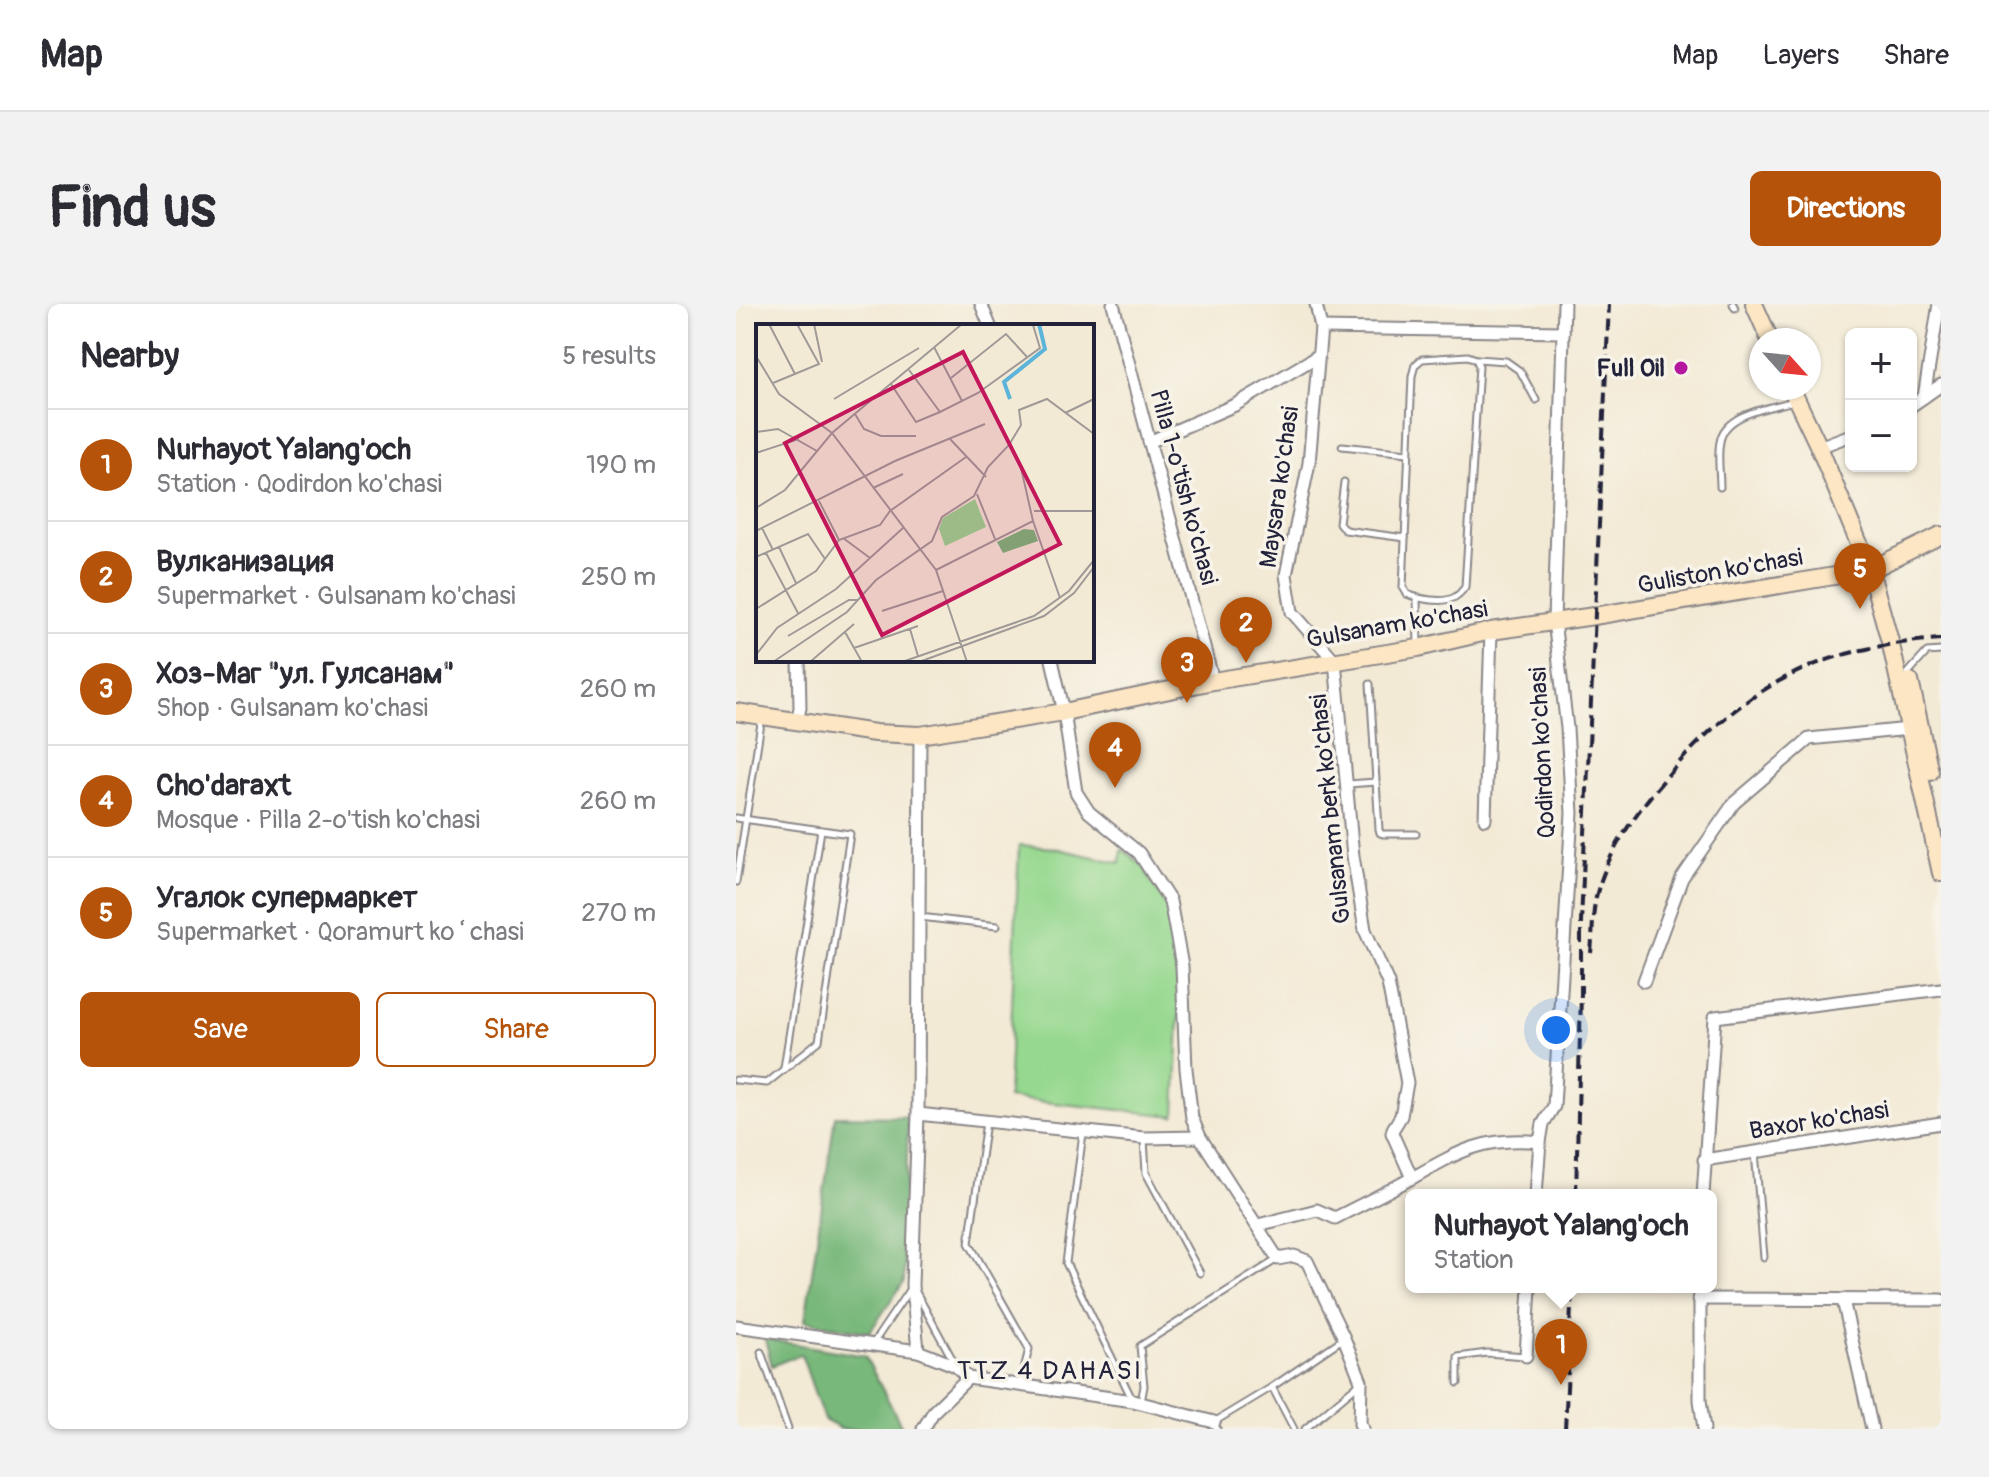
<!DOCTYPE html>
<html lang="en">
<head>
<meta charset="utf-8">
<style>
  body { margin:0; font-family:Pangolin,sans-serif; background:#f2f2f3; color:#2b2b33 }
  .controls { position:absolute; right:24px; top:24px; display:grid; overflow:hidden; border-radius:12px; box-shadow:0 2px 6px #0004 }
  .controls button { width:72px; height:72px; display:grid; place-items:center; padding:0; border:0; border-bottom:2px solid #e1e1e2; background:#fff; color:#2b2b33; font:40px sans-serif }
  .compass { position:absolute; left:1013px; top:24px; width:72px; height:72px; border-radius:50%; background:#fff; box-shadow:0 2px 6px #0004; rotate:117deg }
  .you { position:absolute; left:820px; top:726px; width:28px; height:28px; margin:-20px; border:6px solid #fff; border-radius:50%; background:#1a73e8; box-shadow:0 0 0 12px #1a73e833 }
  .badge { display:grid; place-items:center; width:52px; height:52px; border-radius:50%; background:#b45309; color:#fff; font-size:26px; font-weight:700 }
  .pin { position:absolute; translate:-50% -66px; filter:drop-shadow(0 2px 4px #0008) }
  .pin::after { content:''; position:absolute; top:42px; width:28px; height:24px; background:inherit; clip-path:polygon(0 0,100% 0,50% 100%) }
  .popup { position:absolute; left:669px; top:885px; width:312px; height:104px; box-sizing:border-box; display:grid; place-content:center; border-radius:12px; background:#fff; filter:drop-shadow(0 2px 6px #0005); font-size:26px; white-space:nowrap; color:#7c7c81 }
  .popup b { font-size:30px; color:#2b2b33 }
  .popup::after { content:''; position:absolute; left:50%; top:100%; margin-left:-16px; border:16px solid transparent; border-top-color:#fff }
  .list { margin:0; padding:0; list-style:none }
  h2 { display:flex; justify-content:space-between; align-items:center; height:104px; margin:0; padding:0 32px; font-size:34px }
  h2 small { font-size:26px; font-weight:400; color:#7c7c81 }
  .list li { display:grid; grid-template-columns:52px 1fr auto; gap:24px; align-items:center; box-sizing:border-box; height:112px; padding:0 32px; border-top:2px solid #e1e1e2 }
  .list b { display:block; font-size:30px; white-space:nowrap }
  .list p { margin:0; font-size:26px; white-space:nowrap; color:#7c7c81 }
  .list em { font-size:26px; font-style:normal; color:#7c7c81 }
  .actions { display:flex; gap:16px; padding:24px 32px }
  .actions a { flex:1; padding:18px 0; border:2px solid #b45309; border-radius:12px; text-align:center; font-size:28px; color:#b45309 }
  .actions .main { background:#b45309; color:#fff }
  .map { position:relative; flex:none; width:1205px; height:1125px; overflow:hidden; border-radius:12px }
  header { display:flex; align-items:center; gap:48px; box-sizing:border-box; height:112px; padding:0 40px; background:#fff; border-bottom:2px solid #e1e1e2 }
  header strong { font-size:38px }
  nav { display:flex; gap:44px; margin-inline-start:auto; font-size:28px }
  .intro { display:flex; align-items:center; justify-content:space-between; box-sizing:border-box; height:192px; padding:0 48px }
  h1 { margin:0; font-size:56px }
  .button { padding:20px 36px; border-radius:12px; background:#b45309; color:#fff; font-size:28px; font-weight:700 }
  main { display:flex; gap:48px; padding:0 48px }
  aside { flex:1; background:#fff; border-radius:12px; box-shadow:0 2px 6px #0004 }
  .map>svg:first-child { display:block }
</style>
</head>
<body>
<header>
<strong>Map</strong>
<nav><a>Map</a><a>Layers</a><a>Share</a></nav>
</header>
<div class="intro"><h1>Find us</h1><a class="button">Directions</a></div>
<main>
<aside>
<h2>Nearby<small>5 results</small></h2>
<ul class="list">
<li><span class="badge">1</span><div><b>Nurhayot Yalang'och</b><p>Station · Qodirdon ko'chasi</p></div><em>190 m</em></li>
<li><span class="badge">2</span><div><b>Вулканизация</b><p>Supermarket · Gulsanam ko'chasi</p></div><em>250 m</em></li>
<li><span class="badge">3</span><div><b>Хоз-Маг &quot;ул. Гулсанам&quot;</b><p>Shop · Gulsanam ko'chasi</p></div><em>260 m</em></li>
<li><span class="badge">4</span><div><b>Cho'daraxt</b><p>Mosque · Pilla 2-o'tish ko'chasi</p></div><em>260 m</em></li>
<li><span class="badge">5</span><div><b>Угалок супермаркет</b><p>Supermarket · Qoramurt koʻchasi</p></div><em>270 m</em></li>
</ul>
<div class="actions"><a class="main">Save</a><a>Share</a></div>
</aside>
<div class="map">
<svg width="1205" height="1125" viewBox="0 0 1205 1125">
  <rect width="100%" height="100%" fill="#f7f3e8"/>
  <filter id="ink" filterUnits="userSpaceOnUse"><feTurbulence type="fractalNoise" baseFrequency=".0125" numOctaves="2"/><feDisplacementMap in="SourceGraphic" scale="16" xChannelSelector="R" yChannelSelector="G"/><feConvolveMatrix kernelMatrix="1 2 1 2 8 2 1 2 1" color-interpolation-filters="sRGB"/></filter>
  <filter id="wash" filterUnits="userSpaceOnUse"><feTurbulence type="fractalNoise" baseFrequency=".006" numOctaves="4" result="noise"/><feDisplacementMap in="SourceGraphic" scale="32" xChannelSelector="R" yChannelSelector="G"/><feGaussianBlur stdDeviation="1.8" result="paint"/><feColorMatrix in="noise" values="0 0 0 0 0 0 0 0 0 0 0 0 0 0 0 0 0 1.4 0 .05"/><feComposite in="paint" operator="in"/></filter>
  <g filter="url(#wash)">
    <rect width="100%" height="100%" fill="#f3ead5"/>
    <polygon fill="#96d88f" stroke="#5c7d65" stroke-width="2" points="283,541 318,544 384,559 386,545 408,563 413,574 430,600 444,689 439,812 272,794"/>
    <g fill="#78b87a" stroke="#4d6d5a" stroke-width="2">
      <polygon points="99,812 172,813 168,978 133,1029 69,1017"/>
      <polygon points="29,1035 129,1052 166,1123 166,1125 105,1125 88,1116 65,1050 36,1062"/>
    </g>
  </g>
  <g filter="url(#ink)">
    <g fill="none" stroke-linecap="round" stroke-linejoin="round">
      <defs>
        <g id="service">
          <polyline points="997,0 999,4"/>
          <path d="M 732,52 L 740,55 L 743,62 L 729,283 C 726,287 724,290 719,293 C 707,300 683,295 671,290 L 667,283 L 676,72 L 679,61 L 686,55 Z"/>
          <polyline points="741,55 770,57 784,67 800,96"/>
          <polyline points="606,142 672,149"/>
          <polyline points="608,178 603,219 609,226 669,234"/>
          <path d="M 984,183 C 984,169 981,152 984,138 C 988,109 1034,104 1058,97"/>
          <polyline points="681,294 682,343"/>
          <polyline points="1172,369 1191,348 1205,347"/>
          <polyline points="634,380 643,525 644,529 647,530 680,530"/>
          <polyline points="612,480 640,478"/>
          <polyline points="0,514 114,530 83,737 31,779 0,776"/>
          <polyline points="0,578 26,413"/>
          <polyline points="184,613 261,622"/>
          <polyline points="48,764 85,526"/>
          <polyline points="250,818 233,939 293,1045 284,1081"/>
          <polyline points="347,829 330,959 396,1095"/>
          <polyline points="408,835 410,869 464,969"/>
          <polyline points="1019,848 1028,953"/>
          <polyline points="180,988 219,1060"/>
          <polyline points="136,1041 173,986"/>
          <polyline points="25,1048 52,1125"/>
          <polyline points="722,1079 722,1053 751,1049 789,1052"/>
          <polyline points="536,1083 608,1034"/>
          <polyline points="405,1098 408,1082 404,1042 540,956"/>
          <polyline points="481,1125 478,1118 536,1083 558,1125"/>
          <polyline points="569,1125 625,1078"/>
        </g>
        <g id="minor">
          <polyline points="245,0 254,22"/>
          <polyline points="377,0 477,377"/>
          <polyline points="580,0 585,24 573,159 550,271 556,308 599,357 617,552 629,626 652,679 671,779 665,812 657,825 656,829 676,874"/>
          <polyline points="585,24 827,28"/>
          <polyline points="1188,93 1203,0"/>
          <polyline points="1175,102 1205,81"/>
          <polyline points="413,138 499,101 582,52"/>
          <polyline points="1083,143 1115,131"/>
          <polyline points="316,356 328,408 340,488 353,508 403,549 434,597 446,662 450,765 456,814 464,833 542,955 558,952 571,957 608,1034 625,1077 624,1120 627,1125"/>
          <polyline points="61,417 64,404 63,356"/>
          <polyline points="184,431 182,810 176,981 182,1047 220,1062 232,1074 397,1097 478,1118"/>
          <polyline points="749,515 755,327"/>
          <polyline points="908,677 946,574 998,499 1073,435 1173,425"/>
          <polyline points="182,810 408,834 464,833"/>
          <polyline points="968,856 1205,819"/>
          <polyline points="800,891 804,838 807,820 818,802 836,509 831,424 818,317 828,0"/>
          <polyline points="967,891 979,713 1205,685"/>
          <path d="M 522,921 L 581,906 L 599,914 C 625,901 651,888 676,874 C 722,848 748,832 804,838"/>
          <polyline points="964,983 964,1096 968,1125"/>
          <polyline points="963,995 1205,996"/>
          <polyline points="1107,996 1136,1125"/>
          <polyline points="0,1022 182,1047"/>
          <polyline points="790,1052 794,983"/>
          <polyline points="187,1125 198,1107 232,1074"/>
        </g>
        <g id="secondary">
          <polyline points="1018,0 1034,36"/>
          <polyline points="1055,84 1083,143 1134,266 1155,341 1205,569"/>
          <polyline points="1174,377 1194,468"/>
          <polyline points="0,408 139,429 184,431 328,408 477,377 682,344 755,327 858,312 1134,266 1205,231"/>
        </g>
      </defs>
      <use href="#service" stroke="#8a8688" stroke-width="9"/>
      <use href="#minor" stroke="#8a8688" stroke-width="15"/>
      <use href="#secondary" stroke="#8a8688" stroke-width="20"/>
      <use href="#service" stroke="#fff" stroke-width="5"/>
      <use href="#minor" stroke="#fff" stroke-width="11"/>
      <use href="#secondary" stroke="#fce6c4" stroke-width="16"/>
      <g stroke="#22223b" stroke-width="4" stroke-dasharray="12 6" stroke-linecap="butt">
        <path d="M 855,649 C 857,629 856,608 861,589 C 872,549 896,514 922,483 C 1002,386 1078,343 1205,335"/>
        <polyline points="840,891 845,689 845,618 873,0"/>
        <polyline points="829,1125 836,983"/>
      </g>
    </g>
  </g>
  <circle fill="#b5179e" stroke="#f7f3e8" stroke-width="3" cx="945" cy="64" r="8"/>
  <g text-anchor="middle" stroke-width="7" stroke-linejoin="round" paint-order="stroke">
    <g font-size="24" font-weight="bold" fill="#22223b" stroke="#f7f3e8" text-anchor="end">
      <text x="929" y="72">Full Oil</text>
    </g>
    <g font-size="24" fill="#22223b" stroke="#f7f3e8">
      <text transform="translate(448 183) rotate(75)" y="8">Pilla 1-o'tish ko'chasi</text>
      <text transform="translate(543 183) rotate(-82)" y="8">Maysara ko'chasi</text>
      <text transform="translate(984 267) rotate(-10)" y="8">Guliston ko'chasi</text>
      <text transform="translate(661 320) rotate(-10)" y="8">Gulsanam ko'chasi</text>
      <text transform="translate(806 449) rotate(-93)" y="8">Qodirdon ko'chasi</text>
      <text transform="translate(594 505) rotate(-96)" y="8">Gulsanam berk ko'chasi</text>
      <text transform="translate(1083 816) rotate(-9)" y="8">Baxor ko'chasi</text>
    </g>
    <g font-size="26" letter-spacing="2" fill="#22223b" stroke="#f7f3e8">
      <text x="314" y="1075">TTZ 4 DAHASI</text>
    </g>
  </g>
  <g transform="translate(20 20)">
    <rect width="338" height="338" fill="#f3ead5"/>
    <path d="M 219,175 L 230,203 L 189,222 L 183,205 L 187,194 Z" fill="#96d88f"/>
    <path d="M 268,205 L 278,206 L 282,217 L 247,229 L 241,218 Z" fill="#78b87a"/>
    <path fill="none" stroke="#5db4da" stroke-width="4" d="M 254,75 L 248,58 L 289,25 L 283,0"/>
    <path fill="none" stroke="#9f9a97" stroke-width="2" d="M 13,0 L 39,50M 58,0 L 66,38M 178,23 L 206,77M 0,32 L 23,70 L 76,109 L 180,246 L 211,338M 153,46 L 184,88M 195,54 L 250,10 L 272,34M 17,59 L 63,40 L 41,0M 135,60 L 160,98 L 184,88 L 222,69 L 284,24 L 277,1M 78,75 L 163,24M 309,89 L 338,75M 99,90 L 108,105 L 125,112 L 160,112M 0,108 L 22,105 L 61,127M 194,115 L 230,153M 0,129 L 43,115M 117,164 L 147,150M 221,170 L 239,215M 63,177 L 83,216M 0,184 L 29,166 L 76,109 L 206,0M 278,187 L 338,187M 277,197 L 304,274M 6,204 L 17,226M 0,207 L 139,137 L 229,100M 87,214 L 114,234M 23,223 L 40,259M 10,229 L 42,289M 0,233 L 52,210 L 69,235M 180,246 L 277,197 L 265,144M 0,285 L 60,247 L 83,216 L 124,201 L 134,187 L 210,133M 126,287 L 187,267M 154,305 L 162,332M 89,308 L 106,338M 32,312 L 93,276 L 102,276M 98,324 L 162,302M 0,331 L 21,304 L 80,265 L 147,204M 17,338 L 91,288 L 120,256 L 176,217 L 186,193 L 218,172 L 232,143 L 253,121 L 265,101 L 263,86 L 291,75 L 338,110M 54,338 L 98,300M 146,338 L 278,292 L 313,267 L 338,236M 163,338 L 288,292 L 318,269 L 338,243"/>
    <path fill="#c2185b" fill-opacity="0.15" stroke="#c2185b" stroke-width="4" d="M 207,28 L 304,220 L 126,311 L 29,119 Z"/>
    <rect width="338" height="338" fill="none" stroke="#22223b" stroke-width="4"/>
  </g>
</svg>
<div class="controls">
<button>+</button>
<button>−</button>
</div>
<svg class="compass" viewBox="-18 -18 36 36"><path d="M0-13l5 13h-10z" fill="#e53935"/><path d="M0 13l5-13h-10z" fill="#7c7c81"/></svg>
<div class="you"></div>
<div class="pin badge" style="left:825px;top:1081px">1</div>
<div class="popup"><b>Nurhayot Yalang'och</b>Station</div>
<div class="pin badge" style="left:510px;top:359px">2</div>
<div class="pin badge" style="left:451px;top:399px">3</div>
<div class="pin badge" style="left:379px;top:484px">4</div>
<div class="pin badge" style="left:1124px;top:305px">5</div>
</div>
</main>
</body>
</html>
